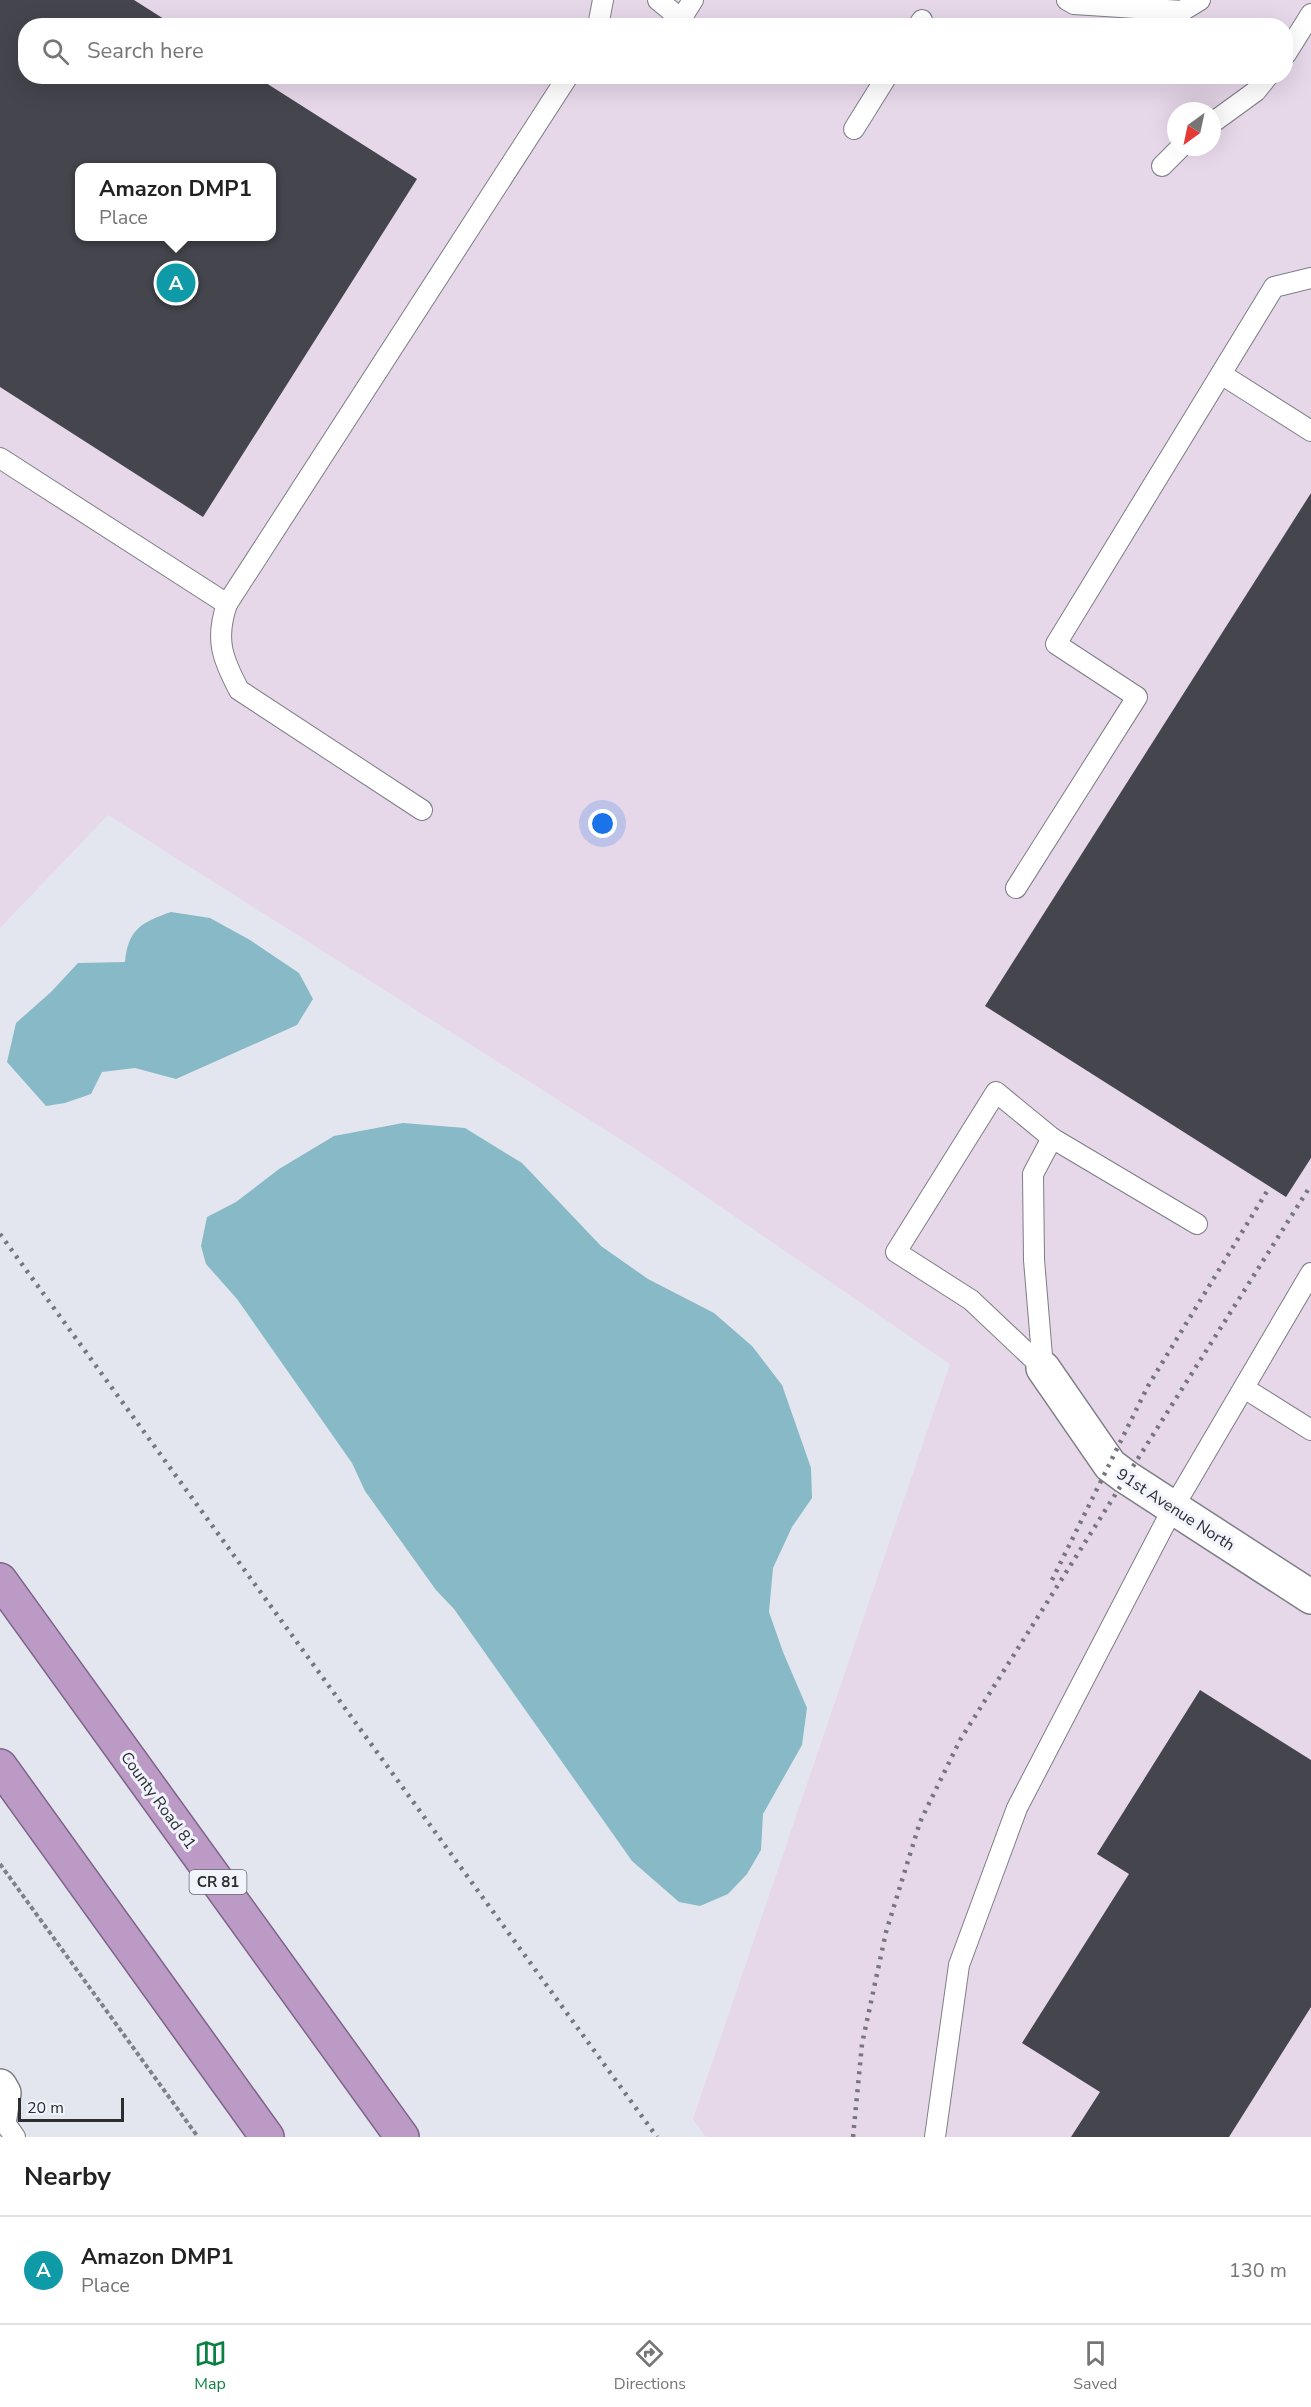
<!DOCTYPE html>
<html lang="en">
<head>
<meta charset="utf-8">
<style>
  body { margin:0; font-family:"Nunito Sans",sans-serif; background:#f2f2f2; color:#222 }
  .compass { position:absolute; left:1167px; top:102px; width:54px; height:54px; border-radius:50%; background:#fff; box-shadow:0 6px 24px #0002; rotate:213deg }
  .scale { position:absolute; left:18px; bottom:15px; width:106px; box-sizing:border-box; padding-left:6px; border:3px solid #2d2d31; border-top:0; font-size:16px; line-height:21px; white-space:nowrap; color:#2d2d31; -webkit-text-stroke:4px #f1f3fd; paint-order:stroke }
  .you { position:absolute; left:603px; top:824px; width:21px; height:21px; margin:-15px; border:4px solid #fff; border-radius:50%; background:#1a73e8; box-shadow:0 0 0 9px #1a73e833 }
  .badge { display:grid; place-items:center; width:39px; height:39px; border-radius:50%; background:#0b8043; color:#fff; font-size:20px; font-weight:700 }
  .pin { position:absolute; translate:-50% -50%; border:3px solid #fff; box-shadow:0 2px 6px #0006 }
  .popup { position:absolute; left:75px; top:163px; width:201px; height:78px; box-sizing:border-box; display:grid; place-content:center; border-radius:12px; background:#fff; filter:drop-shadow(0 2px 4px #0005); font-size:20px; white-space:nowrap; color:#767676 }
  .popup b { font-size:22px; color:#222 }
  .popup::after { content:''; position:absolute; left:50%; top:100%; margin-left:-12px; border:12px solid transparent; border-top-color:#fff }
  .list { margin:0; padding:0; list-style:none }
  h2 { display:flex; justify-content:space-between; align-items:center; height:78px; margin:0; padding:0 24px; font-size:26px }
  h2 small { font-size:20px; font-weight:400; color:#767676 }
  .list li { display:grid; grid-template-columns:39px 1fr auto; gap:18px; align-items:center; box-sizing:border-box; height:108px; padding:0 24px; border-top:2px solid #e0e0e0 }
  .list b { display:block; font-size:22px; white-space:nowrap }
  .list p { margin:0; font-size:20px; white-space:nowrap; color:#767676 }
  .list em { font-size:20px; font-style:normal; color:#767676 }
  .icon { flex:none; width:33px; height:33px; fill:none; stroke:currentColor; stroke-width:2; stroke-linecap:round; stroke-linejoin:round }
  .map { position:relative; flex:none; width:1311px; height:2137px; overflow:hidden }
  .search { position:absolute; background:#fff; box-shadow:0 6px 24px #0002; left:18px; right:18px; top:18px; height:66px; display:flex; align-items:center; gap:15px; box-sizing:border-box; padding:0 21px; border-radius:24px; color:#767676; font-size:22px }
  .sheet { height:186px; background:#fff }
  nav { display:flex; justify-content:space-around; align-items:center; box-sizing:border-box; height:84px; border-top:2px solid #e0e0e0; background:#fff; font-size:16px; color:#767676 }
  nav a { display:grid; justify-items:center; gap:3px }
  nav .on { color:#0b8043 }
  .map>svg:first-child { display:block }
</style>
</head>
<body>
<div class="map">
<svg width="1311" height="2137" viewBox="0 0 1311 2137">
  <rect width="100%" height="100%" fill="#e4e6ef"/>
  <path fill="#e6d7e9" fill-rule="evenodd" d="M 0,0 L 1311,0 L 1311,2137 L 706,2137 L 693,2119 L 950,1364 L 645,1155 L 108,815 L 0,928 ZM 26,26 L 1286,26 L 1286,76 L 26,76 ZM 1176,111 L 1212,111 L 1212,147 L 1176,147 ZM 80,168 L 272,168 L 272,236 L 80,236 Z"/>
  <g fill="#87b9c7">
    <path d="M 171,912 L 210,918 L 250,940 L 299,973 L 313,999 L 297,1025 L 176,1079 L 135,1068 L 102,1072 L 91,1094 L 65,1103 L 46,1106 L 7,1062 L 16,1023 L 51,992 L 78,963 L 125,962 C 128,929 142,922 171,912 Z"/>
    <polygon points="403,1123 465,1128 522,1163 601,1246 648,1279 714,1313 752,1346 782,1385 811,1468 812,1498 792,1527 773,1568 769,1612 783,1652 807,1708 802,1745 763,1814 761,1850 747,1874 728,1894 700,1906 679,1902 632,1861 454,1609 436,1590 365,1491 352,1463 237,1299 206,1264 201,1246 207,1217 236,1202 279,1169 334,1136"/>
  </g>
  <g fill="#44454d" fill-rule="evenodd">
    <path d="M 0,0 L 134,0 L 175,26 L 26,26 L 26,76 L 255,76 L 417,179 L 203,517 L 0,387 ZM 80,168 L 272,168 L 272,236 L 80,236 Z"/>
    <polygon points="1311,493 1311,1158 1286,1197 985,1006"/>
    <polygon points="1200,1690 1311,1760 1311,2007 1229,2137 1071,2137 1100,2092 1022,2043 1129,1874 1097,1854"/>
  </g>
  <g fill="none" stroke-linecap="round" stroke-linejoin="round">
    <defs>
      <g id="service">
        <polyline points="658,0 681,19 693,0"/>
        <polyline points="1067,0 1074,4 1182,11 1200,0"/>
        <polyline points="598,26 603,0"/>
        <polyline points="918,26 922,20"/>
        <polyline points="1286,54 1311,14"/>
        <polyline points="1212,123 1256,91 1268,76"/>
        <polyline points="854,129 887,76"/>
        <polyline points="1162,166 1181,147"/>
        <polyline points="1221,374 1311,431"/>
        <polyline points="0,458 227,604"/>
        <path d="M 422,810 L 239,690 C 222,658 215,639 227,604 L 568,76"/>
        <polyline points="1016,888 1137,697 1056,644 1274,287 1311,278"/>
        <polyline points="1043,1368 971,1300 896,1252 996,1092 1052,1138"/>
        <polyline points="1043,1368 1034,1260 1033,1174 1052,1138 1197,1224"/>
        <polyline points="1244,1388 1311,1430"/>
        <polyline points="0,2116 15,2137"/>
        <polyline points="935,2137 959,1965 1017,1808 1173,1508 1311,1273"/>
      </g>
      <g id="minor">
        <polyline points="1043,1368 1110,1465 1126,1477 1311,1597"/>
        <polyline points="0,2086 4,2093 0,2117"/>
      </g>
      <g id="trunk">
        <polyline points="0,1580 402,2137"/>
        <polyline points="0,1766 267,2137"/>
      </g>
    </defs>
    <use href="#service" stroke="#7d7e87" stroke-width="22"/>
    <use href="#minor" stroke="#7d7e87" stroke-width="36"/>
    <use href="#trunk" stroke="#7e6388" stroke-width="36"/>
    <polyline stroke="#818288" stroke-width="4" stroke-dasharray="4.5 3" stroke-linecap="butt" points="0,1864 198,2137"/>
    <use href="#service" stroke="#fff" stroke-width="20"/>
    <use href="#minor" stroke="#fff" stroke-width="33"/>
    <use href="#trunk" stroke="#bb9ac6" stroke-width="33"/>
    <g stroke="#76777d" stroke-width="4.5" stroke-dasharray="3 6" stroke-linecap="butt">
      <polyline points="0,1234 657,2137"/>
      <polyline points="1052,1580 1148,1386 1269,1188"/>
      <polyline points="853,2137 862,2044 886,1932 920,1822 960,1740 1311,1185"/>
    </g>
  </g>
  <g text-anchor="middle" stroke-width="6" stroke-linejoin="round" paint-order="stroke">
    <rect fill="#f1f3fd" stroke="#68686e" stroke-width="1.5" x="189.5" y="1870" width="57" height="24" rx="4.5"/>
    <g font-size="15" font-weight="bold" fill="#2d2d31">
      <text x="218" y="1887">CR 81</text>
    </g>
    <g font-size="16" fill="#2d2d31" stroke="#f1f3fd">
      <text transform="translate(1176 1509) rotate(33)" y="6">91st Avenue North</text>
      <text transform="translate(159 1800) rotate(54)" y="6">County Road 81</text>
    </g>
  </g>
</svg>
<svg class="compass" viewBox="-18 -18 36 36"><path d="M0-13l5 13h-10z" fill="#e53935"/><path d="M0 13l5-13h-10z" fill="#767676"/></svg>
<div class="scale">20 m</div>
<div class="you"></div>
<div class="pin badge" style="left:176px;top:283px;background:#0f9aa8">A</div>
<div class="popup"><b>Amazon DMP1</b>Place</div>
<div class="search"><svg class="icon" aria-label="search" viewBox="0 0 24 24"><circle cx="10" cy="10" r="6"/><path d="M15 15l6 6"/></svg>Search here</div>
</div>
<section class="sheet">
<h2>Nearby<small></small></h2>
<ul class="list">
<li><span class="badge" style="background:#0f9aa8">A</span><div><b>Amazon DMP1</b><p>Place</p></div><em>130 m</em></li>
</ul>
</section>
<nav>
<a class="on"><svg class="icon" aria-label="map" viewBox="0 0 24 24"><path d="M3 6l6-2 6 2 6-2v14l-6 2-6-2-6 2zM9 4v14M15 6v14"/></svg>Map</a>
<a><svg class="icon" aria-label="directions" viewBox="0 0 24 24"><path d="M12 3l9 9-9 9-9-9zM9 14v-3h6M13 9l2 2-2 2"/></svg>Directions</a>
<a><svg class="icon" aria-label="saved" viewBox="0 0 24 24"><path d="M7 4h10v16l-5-4-5 4z"/></svg>Saved</a>
</nav>
</body>
</html>
